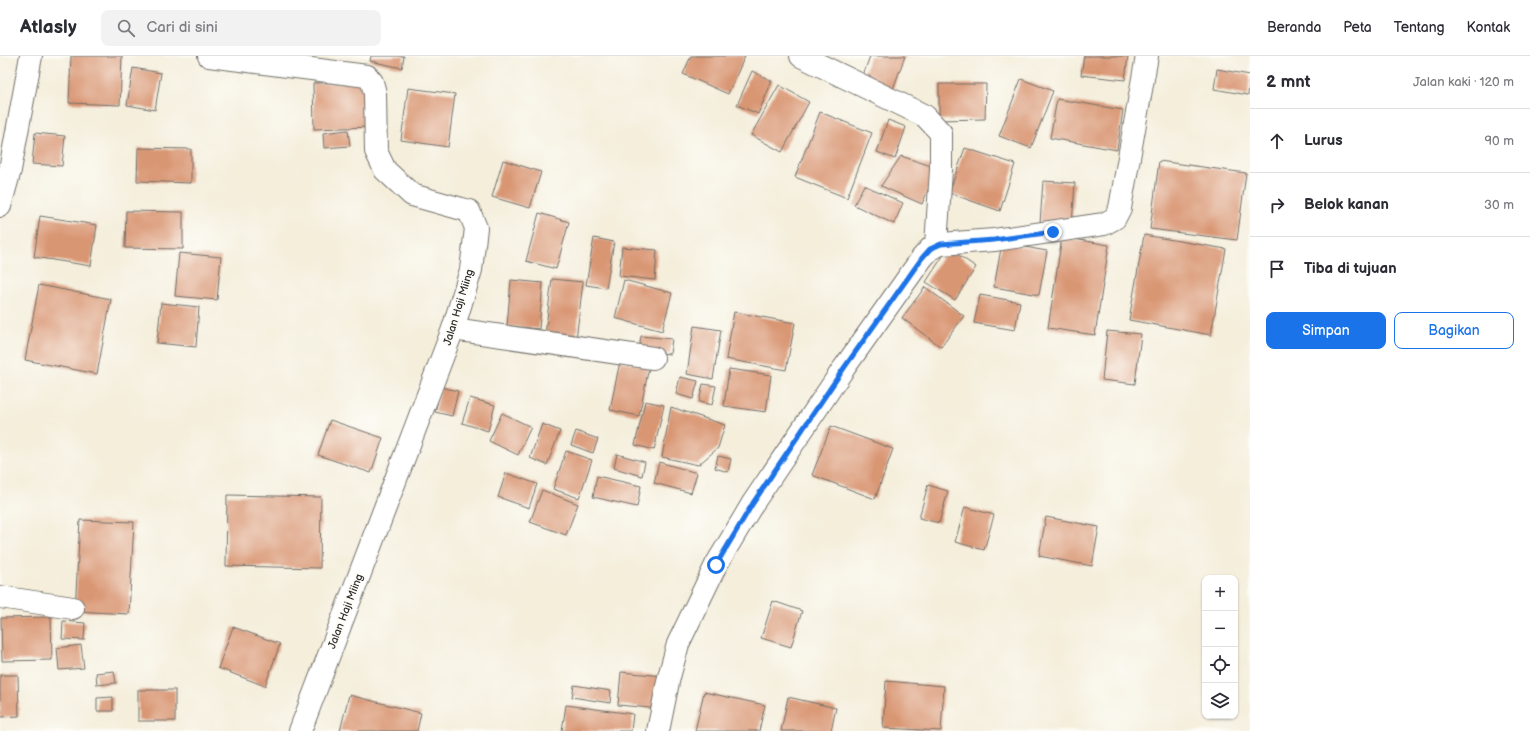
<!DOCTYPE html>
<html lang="id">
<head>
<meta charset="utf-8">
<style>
  body { margin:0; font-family:"Balsamiq Sans",sans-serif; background:#f2f2f3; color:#2b2b33 }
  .controls { position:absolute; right:12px; bottom:12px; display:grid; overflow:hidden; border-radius:8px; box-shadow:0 1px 3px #0004 }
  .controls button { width:36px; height:36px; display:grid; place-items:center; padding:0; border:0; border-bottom:1px solid #e1e1e2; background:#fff; color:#2b2b33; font:20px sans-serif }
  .stop { position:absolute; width:12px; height:12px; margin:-9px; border:3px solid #1a73e8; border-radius:50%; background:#fff }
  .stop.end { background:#1a73e8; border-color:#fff; box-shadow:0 1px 4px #0008 }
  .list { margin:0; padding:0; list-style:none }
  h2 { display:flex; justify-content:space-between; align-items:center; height:52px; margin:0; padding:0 16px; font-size:17px }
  h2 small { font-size:13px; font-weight:400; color:#7c7c81 }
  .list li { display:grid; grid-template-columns:26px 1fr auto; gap:12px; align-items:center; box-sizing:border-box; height:64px; padding:0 16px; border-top:1px solid #e1e1e2 }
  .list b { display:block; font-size:15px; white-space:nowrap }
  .list em { font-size:13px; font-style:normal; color:#7c7c81 }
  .actions { display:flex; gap:8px; padding:12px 16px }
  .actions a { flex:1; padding:9px 0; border:1px solid #1a73e8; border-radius:8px; text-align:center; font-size:14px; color:#1a73e8 }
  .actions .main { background:#1a73e8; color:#fff }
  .icon { flex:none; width:22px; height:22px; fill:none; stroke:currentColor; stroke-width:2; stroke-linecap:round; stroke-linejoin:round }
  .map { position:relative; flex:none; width:1250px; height:675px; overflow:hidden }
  header { display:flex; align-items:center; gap:24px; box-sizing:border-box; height:56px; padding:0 20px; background:#fff; border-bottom:1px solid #e1e1e2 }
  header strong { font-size:19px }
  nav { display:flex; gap:22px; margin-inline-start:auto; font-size:14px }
  .search { width:280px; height:36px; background:#f2f2f3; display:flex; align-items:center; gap:10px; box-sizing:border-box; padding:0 14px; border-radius:8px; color:#7c7c81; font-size:15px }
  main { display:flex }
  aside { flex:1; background:#fff }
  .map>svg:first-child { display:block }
</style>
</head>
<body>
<header>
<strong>Atlasly</strong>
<div class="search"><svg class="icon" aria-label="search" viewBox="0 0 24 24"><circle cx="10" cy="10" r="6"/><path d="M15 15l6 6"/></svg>Cari di sini</div>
<nav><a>Beranda</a><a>Peta</a><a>Tentang</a><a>Kontak</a></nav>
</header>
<main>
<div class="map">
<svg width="1250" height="675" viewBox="0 0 1250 675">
  <rect width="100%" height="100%" fill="#fdfcf7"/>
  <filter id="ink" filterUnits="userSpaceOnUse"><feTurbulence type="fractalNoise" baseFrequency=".025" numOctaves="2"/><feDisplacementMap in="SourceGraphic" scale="8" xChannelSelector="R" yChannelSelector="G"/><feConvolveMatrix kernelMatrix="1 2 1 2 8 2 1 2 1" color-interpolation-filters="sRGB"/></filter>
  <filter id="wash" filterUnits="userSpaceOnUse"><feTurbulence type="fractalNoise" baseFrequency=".012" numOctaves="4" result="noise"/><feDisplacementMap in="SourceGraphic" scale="16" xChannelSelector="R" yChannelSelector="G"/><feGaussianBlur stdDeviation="0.9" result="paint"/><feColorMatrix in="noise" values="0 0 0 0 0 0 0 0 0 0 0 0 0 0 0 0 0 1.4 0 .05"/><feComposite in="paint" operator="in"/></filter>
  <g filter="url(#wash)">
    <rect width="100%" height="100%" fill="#f4eedb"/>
    <g id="blocks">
      <g fill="#d99673">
        <polygon points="71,0 122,0 120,49 69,47"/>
        <polygon points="371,0 404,0 402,12 370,5"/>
        <polygon points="691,0 745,0 728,38 683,18"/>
        <polygon points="870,0 905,0 892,36 861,25"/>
        <polygon points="1084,0 1128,0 1125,24 1081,19"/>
        <polygon points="133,12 161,17 155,54 127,49"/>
        <polygon points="1217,13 1250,19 1248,39 1214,33"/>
        <polygon points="752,15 772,25 758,58 737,49"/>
        <polygon points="1021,23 1053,35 1031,92 999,80"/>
        <polygon points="369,26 371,71 314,73 313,27"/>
        <polygon points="939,28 986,28 985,63 939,64"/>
        <polygon points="779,29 809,46 782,96 751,79"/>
        <polygon points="408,32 455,38 448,91 401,84"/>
        <polygon points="1057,43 1123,54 1117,94 1050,82"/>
        <polygon points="820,56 872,77 847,142 795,121"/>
        <polygon points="888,64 906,71 895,103 877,96"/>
        <polygon points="348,74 350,90 324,92 323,77"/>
        <polygon points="35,77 65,80 62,110 32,108"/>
        <polygon points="138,92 191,93 191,127 137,125"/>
        <polygon points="965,92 1015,108 1000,155 949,137"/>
        <polygon points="901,100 937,112 922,148 881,130"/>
        <polygon points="503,104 541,116 530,152 492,141"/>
        <polygon points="1159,105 1246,117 1237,184 1150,173"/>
        <polygon points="1043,125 1075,127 1072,169 1040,167"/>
        <polygon points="864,129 903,147 894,168 854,149"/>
        <polygon points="126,155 183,156 183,193 125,192"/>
        <polygon points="539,157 569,166 556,213 526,205"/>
        <polygon points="40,160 97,169 91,210 34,201"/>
        <polygon points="1144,179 1226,193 1211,279 1129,264"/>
        <polygon points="1062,181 1109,189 1095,279 1048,272"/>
        <polygon points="594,182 614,186 606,232 586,229"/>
        <polygon points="1002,187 1047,195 1039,239 994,231"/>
        <polygon points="622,191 657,194 655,224 619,220"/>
        <polygon points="948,192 976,211 955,244 926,226"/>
        <polygon points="179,197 221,201 217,244 175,240"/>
        <polygon points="552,223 583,226 576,284 545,279"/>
        <polygon points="511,224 543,227 539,273 507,270"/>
        <polygon points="624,224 672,237 662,275 615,262"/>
        <polygon points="39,229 111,243 97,318 25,304"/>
        <polygon points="925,231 964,260 941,291 902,262"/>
        <polygon points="980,239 1020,246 1015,274 974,267"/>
        <polygon points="161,247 199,251 196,291 157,287"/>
        <polygon points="734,256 795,267 786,314 726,303"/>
        <polygon points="694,270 721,274 713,323 687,318"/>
        <polygon points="1107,275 1141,278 1135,328 1102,324"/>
        <polygon points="641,280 672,283 670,298 639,295"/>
        <polygon points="620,305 649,311 639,360 610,354"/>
        <polygon points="729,313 771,319 766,356 724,350"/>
        <polygon points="680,321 698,325 693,343 676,338"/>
        <polygon points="703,328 716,330 712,349 699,346"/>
        <polygon points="441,331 458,335 452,360 435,356"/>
        <polygon points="470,342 495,349 488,375 462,367"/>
        <polygon points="645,345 664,349 654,394 635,389"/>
        <polygon points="671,351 725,369 718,392 698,409 662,401"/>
        <polygon points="502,357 531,371 518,399 489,385"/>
        <polygon points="330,364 383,382 371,417 318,399"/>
        <polygon points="542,368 560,375 547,409 530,402"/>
        <polygon points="831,370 893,393 875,443 812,419"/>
        <polygon points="576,375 598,383 593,397 571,389"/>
        <polygon points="566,395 592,404 579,442 553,433"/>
        <polygon points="617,398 645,406 642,420 614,412"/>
        <polygon points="718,400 731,403 728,416 715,412"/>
        <polygon points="659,406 697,417 691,437 654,427"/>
        <polygon points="506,417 537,428 529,452 498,441"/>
        <polygon points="597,420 641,430 637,451 593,441"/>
        <polygon points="928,429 948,435 939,467 919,462"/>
        <polygon points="542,434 578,448 566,479 530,466"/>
        <polygon points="227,439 321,441 320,512 226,510"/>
        <polygon points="965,451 994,459 984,494 955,486"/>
        <polygon points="1046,461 1099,471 1092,510 1039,500"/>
        <polygon points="80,464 134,466 129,558 75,555"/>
        <polygon points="773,545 802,555 791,591 761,582"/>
        <polygon points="51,561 52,604 2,605 1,562"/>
        <polygon points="63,565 85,567 84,584 62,583"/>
        <polygon points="233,571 280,588 265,630 218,612"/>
        <polygon points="81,589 84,612 59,614 57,592"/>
        <polygon points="114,615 116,627 97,629 96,617"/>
        <polygon points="621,616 664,620 661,653 618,649"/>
        <polygon points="0,619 18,619 19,660 0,661"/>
        <polygon points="886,625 944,630 941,675 883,672"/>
        <polygon points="574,629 611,635 610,647 572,641"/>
        <rect x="138" y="634" width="37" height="31"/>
        <polygon points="704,636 765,649 759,675 695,675"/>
        <polygon points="349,639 421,657 417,675 340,675"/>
        <polygon points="113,641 113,655 97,655 97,642"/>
        <polygon points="788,641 836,652 831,675 781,675"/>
        <polygon points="566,649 633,658 631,675 562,675"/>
      </g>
    </g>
  </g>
  <g filter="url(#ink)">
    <use href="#blocks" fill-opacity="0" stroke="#716f69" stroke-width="1"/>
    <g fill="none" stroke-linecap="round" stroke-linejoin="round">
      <defs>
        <g id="street">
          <polyline points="209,0 367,20 372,26 375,37 376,95 385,114 412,139 469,155 476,172 471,214 453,273 300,675"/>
          <polyline points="801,0 925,60 941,77 941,114 936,189"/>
          <polyline points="0,150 10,114 31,0"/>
          <polyline points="453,273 653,302"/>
          <polyline points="0,541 73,552"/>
          <polyline points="658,675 669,621 678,588 716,509 753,447 844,312 922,202 930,193 941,188 994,184 1104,168 1115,162 1120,152 1147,0"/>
        </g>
      </defs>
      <use href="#street" stroke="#716f69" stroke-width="24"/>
      <use href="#street" stroke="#fff" stroke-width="22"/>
    </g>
  </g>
  <g fill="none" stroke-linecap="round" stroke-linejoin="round" filter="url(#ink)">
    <polyline stroke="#1a73e8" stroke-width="5" points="716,509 753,447 844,312 922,202 930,193 941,188 994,184 1053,176"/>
  </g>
  <g text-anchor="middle" stroke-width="4" stroke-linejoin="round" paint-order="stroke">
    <g font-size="11" fill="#2b2b2b" stroke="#fdfcf7">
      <text transform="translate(458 251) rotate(-73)" y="4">Jalan Haji Miing</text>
      <text transform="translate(345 555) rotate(-69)" y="4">Jalan Haji Miing</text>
    </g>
  </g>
</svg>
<div class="controls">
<button>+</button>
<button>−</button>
<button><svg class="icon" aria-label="locate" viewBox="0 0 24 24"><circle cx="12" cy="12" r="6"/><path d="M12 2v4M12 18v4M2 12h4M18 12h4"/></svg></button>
<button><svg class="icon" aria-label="layers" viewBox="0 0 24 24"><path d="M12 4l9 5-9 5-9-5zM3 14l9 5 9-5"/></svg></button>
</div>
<div class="stop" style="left:716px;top:509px"></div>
<div class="stop end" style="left:1053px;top:176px"></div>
</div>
<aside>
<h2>2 mnt<small>Jalan kaki · 120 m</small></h2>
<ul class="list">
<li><svg class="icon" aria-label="ahead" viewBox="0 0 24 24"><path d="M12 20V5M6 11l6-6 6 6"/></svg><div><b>Lurus</b></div><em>90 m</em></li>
<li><svg class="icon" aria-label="right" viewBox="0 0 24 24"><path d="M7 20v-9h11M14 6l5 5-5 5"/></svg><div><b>Belok kanan</b></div><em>30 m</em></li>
<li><svg class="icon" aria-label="arrive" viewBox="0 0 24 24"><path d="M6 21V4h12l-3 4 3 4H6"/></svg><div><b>Tiba di tujuan</b></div></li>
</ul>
<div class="actions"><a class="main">Simpan</a><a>Bagikan</a></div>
</aside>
</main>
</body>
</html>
